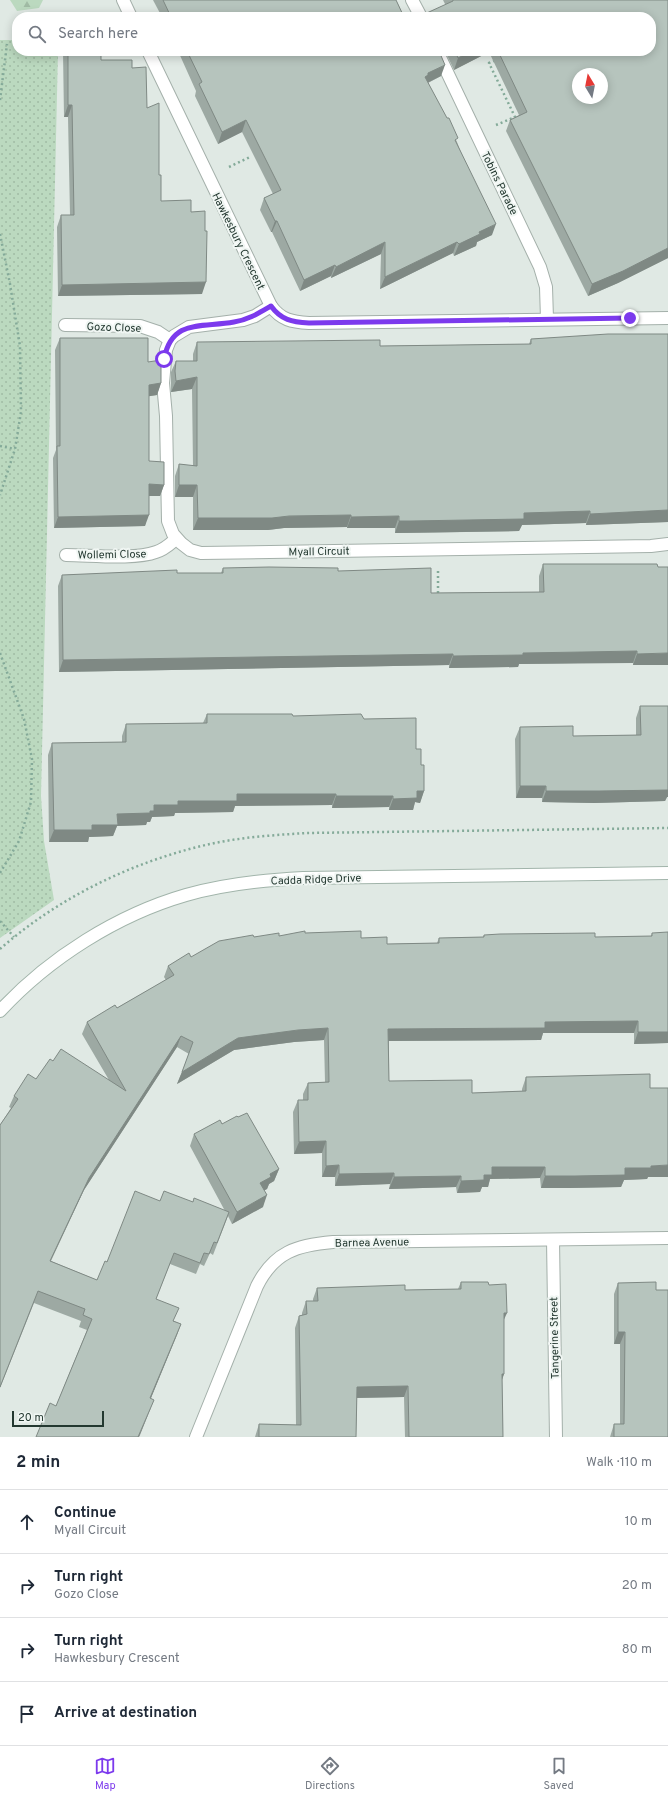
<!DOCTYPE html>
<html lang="en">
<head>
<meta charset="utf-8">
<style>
  body { margin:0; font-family:Overpass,sans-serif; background:#f6f6f7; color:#1f2937 }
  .compass { position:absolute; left:572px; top:68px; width:36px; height:36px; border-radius:50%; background:#fff; box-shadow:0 2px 10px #0003; rotate:350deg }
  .scale { position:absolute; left:12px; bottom:10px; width:92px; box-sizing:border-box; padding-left:4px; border:2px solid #233830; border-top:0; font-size:11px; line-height:14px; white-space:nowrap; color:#233830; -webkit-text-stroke:3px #f0f6f3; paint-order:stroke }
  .stop { position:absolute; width:12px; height:12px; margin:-9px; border:3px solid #7c3aed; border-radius:50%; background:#fff }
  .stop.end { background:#7c3aed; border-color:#fff; box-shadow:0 1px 4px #0008 }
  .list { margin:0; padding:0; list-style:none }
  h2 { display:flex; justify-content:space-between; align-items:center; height:52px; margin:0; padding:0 16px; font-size:17px }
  h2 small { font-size:13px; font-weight:400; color:#747a83 }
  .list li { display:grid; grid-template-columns:26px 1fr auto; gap:12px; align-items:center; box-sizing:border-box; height:64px; padding:0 16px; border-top:1px solid #e0e1e3 }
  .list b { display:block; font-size:15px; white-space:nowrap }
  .list p { margin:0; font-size:13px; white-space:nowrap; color:#747a83 }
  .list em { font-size:13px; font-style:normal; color:#747a83 }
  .icon { flex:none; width:22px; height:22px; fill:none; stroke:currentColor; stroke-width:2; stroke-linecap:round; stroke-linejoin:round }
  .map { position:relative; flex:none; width:668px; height:1437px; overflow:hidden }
  .search { position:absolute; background:#fff; box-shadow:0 2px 10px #0003; left:12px; right:12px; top:12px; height:44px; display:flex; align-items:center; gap:10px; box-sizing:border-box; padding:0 14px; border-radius:16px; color:#747a83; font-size:15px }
  .sheet { height:308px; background:#fff }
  nav { display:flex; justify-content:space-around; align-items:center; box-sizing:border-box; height:56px; border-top:1px solid #e0e1e3; background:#fff; font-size:11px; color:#747a83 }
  nav a { display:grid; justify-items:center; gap:2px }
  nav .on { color:#7c3aed }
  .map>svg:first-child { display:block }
</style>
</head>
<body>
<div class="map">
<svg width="668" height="1437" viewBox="0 0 668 1437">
  <defs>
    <pattern id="grass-dots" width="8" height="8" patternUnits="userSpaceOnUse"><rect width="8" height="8" fill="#bbd9bf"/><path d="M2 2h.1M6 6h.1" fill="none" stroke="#a0bba4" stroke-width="1.8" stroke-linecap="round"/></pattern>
    <pattern id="forest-firs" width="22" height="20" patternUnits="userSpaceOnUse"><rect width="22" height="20" fill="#bbd9bf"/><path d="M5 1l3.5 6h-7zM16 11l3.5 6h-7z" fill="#a0bba4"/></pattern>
  </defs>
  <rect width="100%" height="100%" fill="#e0e9e4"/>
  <polygon fill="url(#grass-dots)" points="0,40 17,40 17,51 58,51 41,796 44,841 54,900 0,938"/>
  <polygon fill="url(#forest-firs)" points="10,0 43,0 39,8 17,11"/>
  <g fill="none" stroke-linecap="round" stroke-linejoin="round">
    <defs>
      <g id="street">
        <polyline points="123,0 131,17"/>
        <polyline points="412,0 421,17"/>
        <path d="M 148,51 L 271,306 C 281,320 292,322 309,323 L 668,318"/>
        <polyline points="437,51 540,267 546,287 547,319"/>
        <polyline points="271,306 255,316 243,320 189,327 174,336 170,340 166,350 163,383 166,416 168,521 173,534 181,543 190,550 201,553 651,546 668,544"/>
        <polyline points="65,325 140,326 158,332 170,340"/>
        <path d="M 66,555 C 90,555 135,560 156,552 C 164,550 170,544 176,539"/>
        <polyline points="553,1240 556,1437"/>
        <path d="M 196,1437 L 257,1286 C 274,1252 297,1245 333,1242 L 668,1238"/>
      </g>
      <path id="secondary" d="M 0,1011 C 49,958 117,915 186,895 C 224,884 263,880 303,878 L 668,873"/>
    </defs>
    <use href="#street" stroke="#a4b0aa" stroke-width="14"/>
    <use href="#secondary" stroke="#a1b4aa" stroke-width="14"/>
    <g stroke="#84aa99" stroke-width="2.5" stroke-dasharray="2 3" stroke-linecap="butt">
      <polyline points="0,100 7,44"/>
      <polyline points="496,125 515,117 489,63 496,60"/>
      <polyline points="229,167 250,157"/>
      <polyline points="0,234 10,284 20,346 21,412 15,449 0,495"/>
      <polyline points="0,446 15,449"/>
      <polyline points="438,571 438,595"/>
      <polyline points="0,653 24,719 32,759 31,802 19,841 0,873"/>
      <polyline points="0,921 14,937"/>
      <path d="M 0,949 C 59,897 134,861 210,844 C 242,837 275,835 307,833 L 668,828"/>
    </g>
    <use href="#street" stroke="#fff" stroke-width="12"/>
    <use href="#secondary" stroke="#fff" stroke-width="12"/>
  </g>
  <g fill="#9da9a3">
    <polygon points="153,0 396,0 404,17 162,17"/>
    <polygon points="443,0 668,0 668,258 618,283 588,296 506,131 510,120 519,115 489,52 454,70 445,51 651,51 445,4"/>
    <polygon points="64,51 101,51 101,60 132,68 147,108 159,175 161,201 191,212 202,294 58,296 57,227 61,215 70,215 68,117 64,117 63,52"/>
    <polygon points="178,51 439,51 441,76 428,83 457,142 492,235 477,242 476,246 454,256 453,253 380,289 381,254 331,278 331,276 300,291 272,232 271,232 260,210 264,198 273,194 242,132 218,144 195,96 196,91"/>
    <polygon points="668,334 668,522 586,525 586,523 522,525 519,531 407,533 395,533 395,528 347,528 347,527 284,528 268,530 193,530 193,497 175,497 175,476 179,464 193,466 192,389 171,392 171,372 176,361 193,361 193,354 197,342 380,346 529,344 531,339"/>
    <polygon points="60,338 148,362 161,383 157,395 149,396 149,461 164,485 160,496 149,496 145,526 54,528 53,458 56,450 55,350"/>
    <polygon points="543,564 668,665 633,665 633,663 578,663 519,664 518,667 449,668 449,665 59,672 58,586 62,575 177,573 221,573 223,568 338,571 431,593 539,592 539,576"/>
    <polygon points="640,706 668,706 668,797 667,797 665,801 594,803 542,802 542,798 516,798 515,739 520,727 573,736 636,735 636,718"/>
    <polygon points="207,714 293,716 364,719 416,749 421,765 424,791 420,803 415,802 413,810 389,810 389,807 332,808 332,805 235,806 233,812 175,813 174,816 152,817 150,822 147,822 146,825 117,826 113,836 89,837 88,842 49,842 48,755 52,743 122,742 122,736 126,724 203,723"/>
    <polygon points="305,933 361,938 387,944 437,943 439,938 483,937 484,935 595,937 651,936 652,933 668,1043 634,1044 634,1033 543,1033 541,1040 389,1041 389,1081 472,1093 522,1091 522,1089 526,1077 648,1177 647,1179 624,1180 621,1187 570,1188 541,1188 540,1178 490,1179 488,1187 482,1187 480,1192 457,1193 456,1187 389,1189 390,1184 335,1186 335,1177 322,1177 322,1153 294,1154 293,1112 298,1100 303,1100 303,1094 308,1083 325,1082 324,1040 294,1042 234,1050 177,1084 189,1054 177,1047 84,1190 51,1261 97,1280 107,1262 160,1201 193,1202 225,1211 190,1146 194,1134 222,1124 279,1169 274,1181 269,1184 267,1189 264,1190 263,1207 232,1224 228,1216 213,1255 210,1253 204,1266 200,1264 196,1274 170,1264 156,1299 174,1321 181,1324 151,1398 150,1411 56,1406 87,1330 79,1327 81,1321 34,1303 0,1388 0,1125 11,1108 9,1107 14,1096 36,1079 53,1061 109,1080 82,1034 87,1022 117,1008 166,980 164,977 168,966 254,937 279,936"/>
    <polygon points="461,1282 489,1285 504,1321 504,1374 502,1380 503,1437 405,1437 404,1397 357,1398 356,1437 255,1437 259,1424 296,1425 295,1328 299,1316 302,1315 302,1313 306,1301 313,1301 313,1299 317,1288 405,1290 458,1289"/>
    <polygon points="618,1283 656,1290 668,1437 610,1437 614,1424 620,1424 620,1344 614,1344 614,1294"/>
  </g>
  <g fill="#7f8984">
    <polygon points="472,51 489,51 489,52 454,70 458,58"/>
    <polygon points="445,65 441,76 425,84 425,77 428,73"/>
    <polygon points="68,105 72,105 68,117 64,117"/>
    <polygon points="246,120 242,132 218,144 222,132"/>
    <polygon points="275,221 277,221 272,232 271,232"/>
    <polygon points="496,224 492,235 477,242 476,246 454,256 459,244 479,232"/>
    <polygon points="385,242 381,254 331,278 336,267"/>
    <polygon points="457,242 453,253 380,289 385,277"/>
    <polygon points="668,248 668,258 618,283 588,296 592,284"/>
    <polygon points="335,265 331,276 300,291 304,280"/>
    <polygon points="206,282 202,294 58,296 62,285"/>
    <polygon points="197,377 192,389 171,392 176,381"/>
    <polygon points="161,383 157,395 144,397 149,385"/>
    <polygon points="149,484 164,485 160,496 144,496"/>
    <polygon points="179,485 197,485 193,497 175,497"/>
    <polygon points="668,510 668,522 586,525 590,514"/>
    <polygon points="590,511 586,523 522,525 519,531 395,533 399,521 524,513"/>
    <polygon points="149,515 145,526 54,528 58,517"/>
    <polygon points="351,515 347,527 284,528 268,530 193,530 198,518"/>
    <polygon points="399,516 395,528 347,528 351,517"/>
    <polygon points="637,651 633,663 519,664 518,667 449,668 453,656 523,653"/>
    <polygon points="668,653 668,665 633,665 637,654"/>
    <polygon points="453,654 449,665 59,672 63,660"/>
    <polygon points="520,786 546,786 542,798 516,798"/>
    <polygon points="668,789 668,797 667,797 665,801 594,803 542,802 546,791"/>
    <polygon points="417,791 424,791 420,803 415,802 413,810 389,810 393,799"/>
    <polygon points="237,794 336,794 332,805 235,806 233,812 175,813 174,816 152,817 150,822 147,822 146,825 117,826 113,836 89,837 88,842 49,842 54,830 92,825 117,814 150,811 154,805 178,801"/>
    <polygon points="336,796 393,796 389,807 332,808"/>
    <polygon points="638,1021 634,1033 543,1033 541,1040 384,1041 388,1029 545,1022"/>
    <polygon points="328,1028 324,1040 294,1042 234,1050 177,1084 182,1072 238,1038 298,1030"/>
    <polygon points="638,1032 668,1032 668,1043 634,1044"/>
    <polygon points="181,1036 177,1047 84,1190 45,1272 50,1261 89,1178"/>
    <polygon points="326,1141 322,1153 294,1154 299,1142"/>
    <polygon points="339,1165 335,1177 322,1177 326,1166"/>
    <polygon points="668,1165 668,1177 648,1177 647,1179 624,1180 621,1187 570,1188 541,1188 545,1176 651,1166"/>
    <polygon points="492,1167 545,1167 540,1178 490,1179 488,1187 482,1187 480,1192 457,1193 461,1181 484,1175"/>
    <polygon points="279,1169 274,1181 269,1184 267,1189 256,1195 260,1183 270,1174"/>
    <polygon points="394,1173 390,1184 335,1186 339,1174"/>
    <polygon points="461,1176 456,1187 389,1189 394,1177"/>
    <polygon points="267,1195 263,1207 232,1224 237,1212"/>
    <polygon points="504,1313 507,1313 502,1324"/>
    <polygon points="181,1324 177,1335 146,1410 150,1398"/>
    <polygon points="618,1332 625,1332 620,1344 614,1344"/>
    <polygon points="502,1374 504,1374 500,1385"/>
    <polygon points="408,1386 404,1397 353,1398 357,1387"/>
    <polygon points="154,1400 140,1435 139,1437 138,1437"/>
  </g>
  <g fill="#b6c4bd" stroke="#7f8984" fill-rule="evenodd">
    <polygon points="163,0 396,0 404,17 171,17"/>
    <path d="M 453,0 L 668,0 L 668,248 L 623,271 L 592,284 L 510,120 L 527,112 L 498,51 L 651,51 L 651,17 L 418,17 L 453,1 ZM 578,74 L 602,74 L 602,98 L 578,98 Z"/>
    <polygon points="68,51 101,51 101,60 132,60 132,68 146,67 147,108 159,103 159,175 161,175 161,201 191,200 191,212 205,211 205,231 207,231 206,282 62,285 61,215 74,215 72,105 68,105"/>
    <polygon points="187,51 439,51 445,65 428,73 428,75 425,77 447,118 449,118 458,138 455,140 496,224 479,232 480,234 459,244 457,242 385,277 385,242 336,267 335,265 304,280 277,221 275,221 264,198 281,190 246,120 222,132 199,84 202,82"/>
    <polygon points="455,51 472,51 458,58"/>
    <polygon points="608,334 668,334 668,510 590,514 590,511 524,513 524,519 411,521 399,521 399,516 351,517 351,515 289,516 272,518 198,518 197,485 179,485 179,464 197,466 197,377 176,381 175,371 176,361 197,361 197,342 380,340 380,346 531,344 531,339"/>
    <polygon points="60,338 148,338 148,362 161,360 161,383 149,385 149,461 164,462 164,485 149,484 149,515 58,517 57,446 60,446"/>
    <polygon points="543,564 657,564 658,567 668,567 668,653 637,654 637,651 583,652 523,653 523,655 453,656 453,654 63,660 62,575 177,570 177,573 223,573 223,568 269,567 338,568 338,571 431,568 431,593 544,592"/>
    <polygon points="640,706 668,706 668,790 599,791 546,791 546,786 520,786 520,727 573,726 573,736 641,735"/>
    <polygon points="207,714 292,714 293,716 361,714 364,719 416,718 416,749 421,749 421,765 424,765 424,791 417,791 417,798 393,799 393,796 336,796 336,794 237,794 237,801 178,801 178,805 154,805 154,811 150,811 150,813 117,814 118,825 92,825 92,830 54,830 52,743 126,742 126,724 207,723"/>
    <polygon points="305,931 305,933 361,931 361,938 387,937 387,944 439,943 439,938 484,937 484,935 500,934 595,933 595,937 652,936 652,933 668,932 668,1032 638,1032 638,1021 545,1022 545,1028 388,1029 389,1081 472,1080 472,1093 526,1091 526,1077 650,1074 650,1088 668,1088 668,1165 651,1166 651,1168 625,1168 625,1175 575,1176 545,1176 545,1167 492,1167 492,1175 484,1175 484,1180 461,1181 461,1176 394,1177 394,1173 339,1174 339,1165 326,1166 326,1141 299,1142 298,1100 308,1100 308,1083 329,1082 328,1028 298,1030 238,1038 182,1072 193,1042 181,1036 89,1178 50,1261 97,1280 105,1261 107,1262 135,1191 160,1201 164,1191 193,1202 194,1198 229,1212 217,1243 214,1242 209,1254 204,1253 200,1263 174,1253 156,1299 179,1308 173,1321 181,1324 150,1398 154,1400 138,1437 36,1437 50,1403 56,1406 92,1319 83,1315 85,1309 38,1291 0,1387 0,1125 18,1099 14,1096 28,1074 36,1079 50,1059 53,1061 61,1049 126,1091 87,1022 115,1005 117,1008 174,975 168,966 189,953 191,957 219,941 253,935 254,937 279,933 279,936"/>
    <polygon points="247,1113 279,1169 270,1174 271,1177 260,1183 267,1195 237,1212 194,1134 220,1120 222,1124 237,1116 238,1117"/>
    <polygon points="461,1282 488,1282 489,1285 506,1284 507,1313 504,1313 504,1374 502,1374 503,1437 409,1437 408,1386 357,1387 356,1437 259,1437 259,1424 301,1425 299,1316 307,1314 306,1301 318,1301 317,1288 405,1285 405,1290 461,1289"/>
    <polygon points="656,1282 656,1290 668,1290 668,1437 614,1437 614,1424 624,1424 625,1332 618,1332 618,1283"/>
  </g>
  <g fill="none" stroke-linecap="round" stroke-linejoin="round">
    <path stroke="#7c3aed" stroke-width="5" d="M 164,359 C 172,318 202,328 234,322 C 248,320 259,313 271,306 C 281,320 292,322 309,323 L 630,318"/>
  </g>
  <g text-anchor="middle" stroke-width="4" stroke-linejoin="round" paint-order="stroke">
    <g font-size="11" fill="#233830" stroke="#f0f6f3">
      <text transform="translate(500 183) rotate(64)" y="4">Tobins Parade</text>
      <text transform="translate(239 241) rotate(64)" y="4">Hawkesbury Crescent</text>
      <text transform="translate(114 327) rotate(2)" y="4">Gozo Close</text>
      <text transform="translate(319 551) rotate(-1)" y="4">Myall Circuit</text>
      <text transform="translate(112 554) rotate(-1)" y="4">Wollemi Close</text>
      <text transform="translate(316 879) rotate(-2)" y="4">Cadda Ridge Drive</text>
      <text transform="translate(372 1242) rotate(-1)" y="4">Barnea Avenue</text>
      <text transform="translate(554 1338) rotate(-91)" y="4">Tangerine Street</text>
    </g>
  </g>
</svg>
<svg class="compass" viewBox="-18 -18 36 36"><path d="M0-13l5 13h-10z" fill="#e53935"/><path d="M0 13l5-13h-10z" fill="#747a83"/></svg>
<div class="scale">20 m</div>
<div class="stop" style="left:164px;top:359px"></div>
<div class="stop end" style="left:630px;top:318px"></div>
<div class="search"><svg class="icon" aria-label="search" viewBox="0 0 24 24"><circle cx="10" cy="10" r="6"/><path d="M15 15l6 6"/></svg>Search here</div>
</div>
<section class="sheet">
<h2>2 min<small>Walk · 110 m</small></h2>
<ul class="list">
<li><svg class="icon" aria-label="ahead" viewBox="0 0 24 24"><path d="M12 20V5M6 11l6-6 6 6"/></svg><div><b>Continue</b><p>Myall Circuit</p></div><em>10 m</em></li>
<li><svg class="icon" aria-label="right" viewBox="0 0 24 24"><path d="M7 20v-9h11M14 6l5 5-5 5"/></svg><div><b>Turn right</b><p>Gozo Close</p></div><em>20 m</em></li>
<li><svg class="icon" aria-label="right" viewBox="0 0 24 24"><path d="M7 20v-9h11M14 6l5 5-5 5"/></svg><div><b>Turn right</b><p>Hawkesbury Crescent</p></div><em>80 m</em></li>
<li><svg class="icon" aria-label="arrive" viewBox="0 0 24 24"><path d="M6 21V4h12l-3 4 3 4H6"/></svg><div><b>Arrive at destination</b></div></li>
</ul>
</section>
<nav>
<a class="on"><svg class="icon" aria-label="map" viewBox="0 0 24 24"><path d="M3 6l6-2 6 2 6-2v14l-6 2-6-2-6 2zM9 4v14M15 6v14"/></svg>Map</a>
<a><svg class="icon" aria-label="directions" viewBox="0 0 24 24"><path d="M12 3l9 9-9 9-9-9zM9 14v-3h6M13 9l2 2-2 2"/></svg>Directions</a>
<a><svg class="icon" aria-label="saved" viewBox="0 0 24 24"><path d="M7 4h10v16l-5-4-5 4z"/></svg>Saved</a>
</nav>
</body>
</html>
